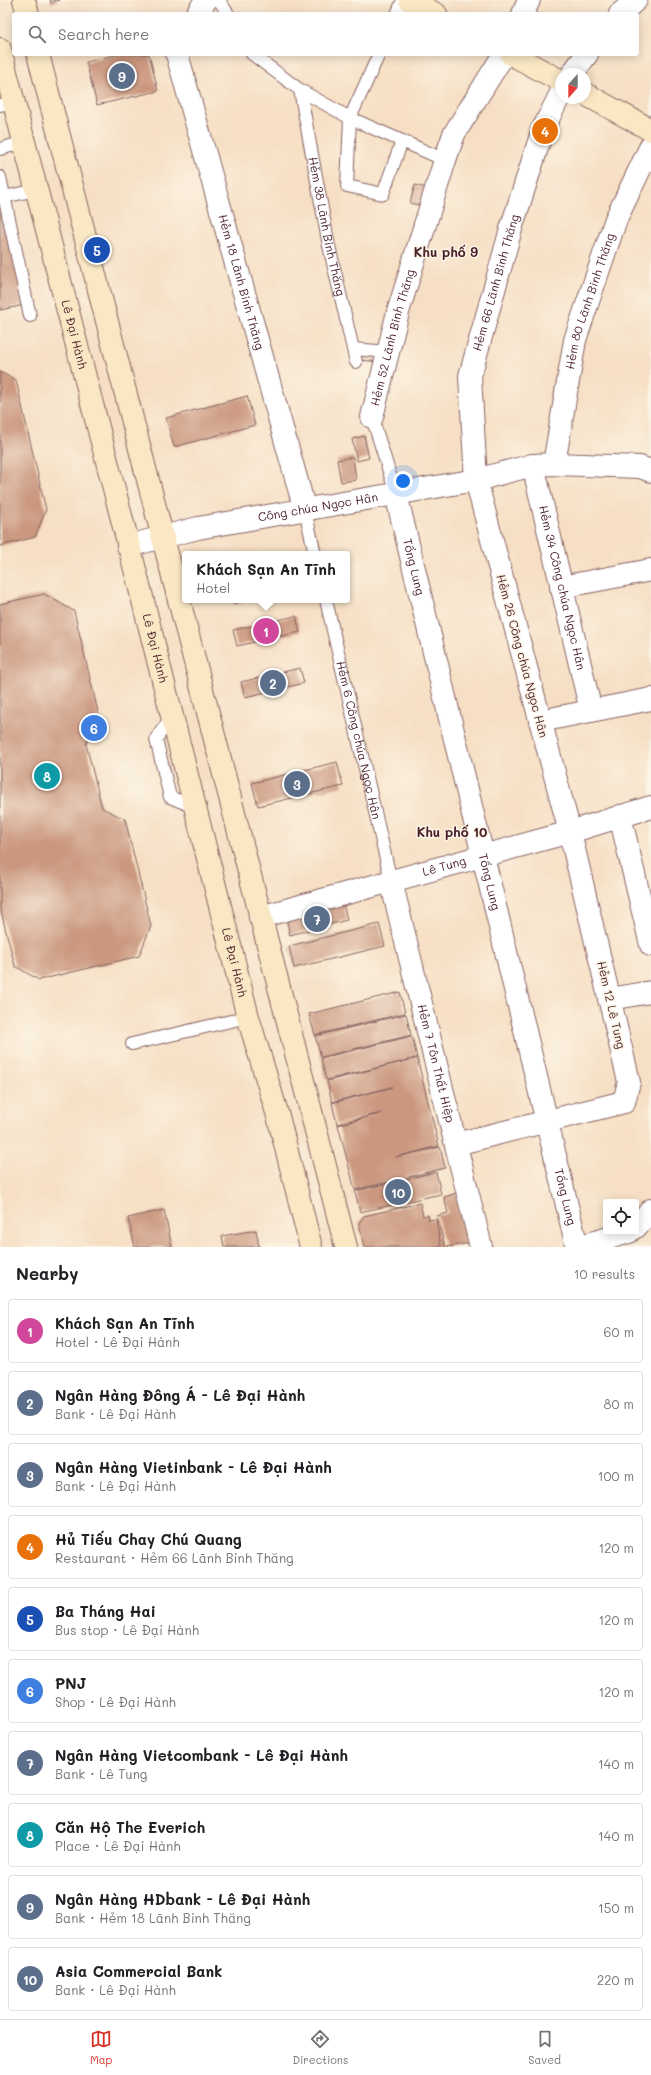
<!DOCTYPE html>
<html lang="en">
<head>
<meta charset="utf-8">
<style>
  body { margin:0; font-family:Mali,sans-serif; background:#f2f2f2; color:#202124 }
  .controls { position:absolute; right:12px; bottom:12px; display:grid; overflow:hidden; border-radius:4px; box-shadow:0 2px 10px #0003 }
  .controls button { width:36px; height:36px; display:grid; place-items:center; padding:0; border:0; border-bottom:1px solid #e0e0e0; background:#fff; color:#202124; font:20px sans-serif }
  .compass { position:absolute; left:555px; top:68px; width:36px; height:36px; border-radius:50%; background:#fff; box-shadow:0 2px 10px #0003; rotate:201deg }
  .you { position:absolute; left:403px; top:481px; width:14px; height:14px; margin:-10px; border:3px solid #fff; border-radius:50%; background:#1a73e8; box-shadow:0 0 0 6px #1a73e833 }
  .badge { display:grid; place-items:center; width:26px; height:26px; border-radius:50%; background:#d93025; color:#fff; font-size:13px; font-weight:700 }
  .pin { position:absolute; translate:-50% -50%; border:2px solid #fff; box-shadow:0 1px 4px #0006 }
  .popup { position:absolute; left:182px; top:551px; width:168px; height:52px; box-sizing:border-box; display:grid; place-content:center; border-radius:4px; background:#fff; filter:drop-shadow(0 1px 3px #0005); font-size:13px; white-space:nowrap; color:#757577 }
  .popup b { font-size:15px; color:#202124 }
  .popup::after { content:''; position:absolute; left:50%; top:100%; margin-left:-8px; border:8px solid transparent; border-top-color:#fff }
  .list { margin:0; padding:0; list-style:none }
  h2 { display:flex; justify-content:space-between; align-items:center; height:52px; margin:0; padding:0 16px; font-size:17px }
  h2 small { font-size:13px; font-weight:400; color:#757577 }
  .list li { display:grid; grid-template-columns:26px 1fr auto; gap:12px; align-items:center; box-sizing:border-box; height:64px; margin:0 8px 8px; padding:0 8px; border:1px solid #e0e0e0; border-radius:4px }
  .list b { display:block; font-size:15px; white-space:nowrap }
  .list p { margin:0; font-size:13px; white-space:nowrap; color:#757577 }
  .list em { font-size:13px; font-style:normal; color:#757577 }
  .icon { flex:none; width:22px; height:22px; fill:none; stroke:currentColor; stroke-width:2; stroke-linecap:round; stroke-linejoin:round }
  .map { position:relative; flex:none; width:651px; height:1247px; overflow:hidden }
  .search { position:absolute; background:#fff; box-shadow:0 2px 10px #0003; left:12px; right:12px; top:12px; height:44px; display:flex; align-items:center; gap:10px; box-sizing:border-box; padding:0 14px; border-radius:4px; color:#757577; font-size:15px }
  .sheet { height:772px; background:#fff }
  nav { display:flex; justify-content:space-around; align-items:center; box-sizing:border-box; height:56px; border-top:1px solid #e0e0e0; background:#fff; font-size:11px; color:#757577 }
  nav a { display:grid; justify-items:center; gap:2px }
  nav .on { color:#d93025 }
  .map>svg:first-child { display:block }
</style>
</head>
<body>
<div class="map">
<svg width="651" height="1247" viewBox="0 0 651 1247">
  <rect width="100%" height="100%" fill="#fcf5e5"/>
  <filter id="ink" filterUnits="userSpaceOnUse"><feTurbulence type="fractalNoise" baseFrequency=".025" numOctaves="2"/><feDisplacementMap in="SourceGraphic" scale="8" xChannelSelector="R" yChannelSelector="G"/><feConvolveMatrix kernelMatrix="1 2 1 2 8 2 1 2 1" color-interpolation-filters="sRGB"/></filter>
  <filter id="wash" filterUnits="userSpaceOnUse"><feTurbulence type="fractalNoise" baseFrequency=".012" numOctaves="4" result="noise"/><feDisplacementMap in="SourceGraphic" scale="16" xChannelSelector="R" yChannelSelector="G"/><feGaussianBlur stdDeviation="0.9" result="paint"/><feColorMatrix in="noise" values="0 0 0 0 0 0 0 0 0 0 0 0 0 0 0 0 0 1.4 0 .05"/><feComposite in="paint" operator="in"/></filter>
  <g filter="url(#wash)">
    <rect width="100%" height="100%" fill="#f6dfc4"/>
    <g id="blocks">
      <g fill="#cb977f">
        <polygon points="50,0 60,0 51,3"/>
        <polygon points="119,54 149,54 158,91 97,105 86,62"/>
        <polygon points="415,185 426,188 422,206 410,203"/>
        <polygon points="0,188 25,305 0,310"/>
        <polygon points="361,352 381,354 380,362 360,360"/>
        <polygon points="0,372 16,380 46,510 35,537 0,546"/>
        <polygon points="247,396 255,425 174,447 166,418"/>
        <polygon points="364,436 369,458 357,461 352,439"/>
        <polygon points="353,457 356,480 341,482 337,460"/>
        <polygon points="44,594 74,611 99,716 86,744 102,808 125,819 151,926 139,956 39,980 15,966 0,908 0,604"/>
        <polygon points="232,600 245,600 245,601 233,604"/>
        <polygon points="296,616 300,632 237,646 233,630"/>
        <polygon points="300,668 304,683 245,697 241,682"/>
        <polygon points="337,762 343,786 258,806 252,783"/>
        <polygon points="343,903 347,920 290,935 286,918"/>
        <polygon points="379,924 385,946 294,968 289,946"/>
        <polygon points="400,992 405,1013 315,1035 309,1014"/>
        <polygon points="406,1014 411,1035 321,1057 315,1036"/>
        <polygon points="412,1036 417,1058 326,1080 321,1058"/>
        <polygon points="417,1058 439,1146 396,1157 440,1147 445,1168 355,1190 338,1125 382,1113 337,1124 332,1103 392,1087 332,1102 327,1081"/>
        <polygon points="436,1172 441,1194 360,1212 355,1191"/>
        <polygon points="457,1193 470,1243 445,1247 437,1216 448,1213 444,1197"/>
        <polygon points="420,1203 423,1216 428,1215 429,1220 436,1219 441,1247 364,1247 359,1223 364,1216"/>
        <polygon points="164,1210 172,1247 135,1247 128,1218"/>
        <polygon points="256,1230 259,1247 224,1247 222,1236"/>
      </g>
    </g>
  </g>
  <g filter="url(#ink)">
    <use href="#blocks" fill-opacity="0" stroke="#866261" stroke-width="1"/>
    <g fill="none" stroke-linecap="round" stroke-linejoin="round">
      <defs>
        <g id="service">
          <polyline points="219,0 228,14"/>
          <polyline points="397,14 403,0"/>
          <polyline points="252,54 300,90 350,118 445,160"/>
          <polyline points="379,54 350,118 347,186 383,194 402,141"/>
          <path id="s1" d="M 300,90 L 329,246 L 356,362"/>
          <polyline points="0,105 14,102"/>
          <polyline points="0,149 24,142"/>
          <polyline points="0,177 30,316"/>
          <polyline points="4,197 36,190"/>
          <polyline points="353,349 389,352"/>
          <polyline points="372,417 396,494"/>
          <polyline points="305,510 315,554"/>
          <path id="s2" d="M 326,600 L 391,881"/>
          <polyline points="172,716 156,739 170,797 194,807"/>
          <polyline points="132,1044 248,1017"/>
        </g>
        <g id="minor">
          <polyline points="197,14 206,0"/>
          <polyline points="523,14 529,0"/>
          <polyline points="620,14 636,0"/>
          <path id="s3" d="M 177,54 L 305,510"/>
          <polyline points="572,74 587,54"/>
          <path id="s4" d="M 372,417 L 398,312 L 445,160 L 454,134 L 504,54"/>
          <path id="s5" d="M 554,464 L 575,340 L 616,219 L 651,146"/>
          <path id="s6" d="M 533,465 L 591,711"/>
          <path id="s7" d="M 396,494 L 577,1247"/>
          <path id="s8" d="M 128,546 L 198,528 L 476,480 L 533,465 L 554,464 L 640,467 L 651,471"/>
          <polyline points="561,587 651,570"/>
          <polyline points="540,721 651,699"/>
          <polyline points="620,816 651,945"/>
          <path id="s9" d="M 391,881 L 481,1247"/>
          <path id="s10" d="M 260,917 L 570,832 L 651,807"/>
          <polyline points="609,999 651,992"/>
          <path id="s11" d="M 456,1144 L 624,1102 L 629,1082 L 570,832 L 476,480 L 470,376 L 511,229 L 543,129 L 561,93"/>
        </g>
        <g id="tertiary">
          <polyline points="636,1227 651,1210"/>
          <polyline points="578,1247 629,1232"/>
        </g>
        <g id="secondary">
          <polyline points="24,0 28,14"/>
          <polyline points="410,0 436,14"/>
          <path id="s12" d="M 0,49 L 139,585 L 248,1017 L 278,1116 L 311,1247"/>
          <polyline points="38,54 346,1247"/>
          <polyline points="511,54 561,81"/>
          <polyline points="585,94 651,130"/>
        </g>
      </defs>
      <use href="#service" stroke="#866261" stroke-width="14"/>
      <use href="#minor" stroke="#866261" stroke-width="24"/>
      <use href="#tertiary" stroke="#866261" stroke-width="24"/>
      <use href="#secondary" stroke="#866261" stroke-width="24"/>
      <use href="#service" stroke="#fff" stroke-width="12"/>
      <use href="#minor" stroke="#fff" stroke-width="22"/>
      <use href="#tertiary" stroke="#fff" stroke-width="22"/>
      <use href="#secondary" stroke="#fae7c3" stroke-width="22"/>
    </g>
  </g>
  <g text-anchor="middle" stroke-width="3" stroke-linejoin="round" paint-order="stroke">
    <g font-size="12" fill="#4a1f2b" stroke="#fcf5e5">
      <text dy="4" stroke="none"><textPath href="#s1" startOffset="139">Hẻm 38 Lãnh Binh Thăng</textPath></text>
      <text dy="4" stroke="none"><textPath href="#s3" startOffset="237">Hẻm 18 Lãnh Binh Thăng</textPath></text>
      <text dy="4" stroke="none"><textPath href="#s11" startOffset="1016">Hẻm 66 Lãnh Binh Thăng</textPath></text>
      <text dy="4" stroke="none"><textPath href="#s5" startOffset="167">Hẻm 80 Lãnh Binh Thăng</textPath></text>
      <text dy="4" stroke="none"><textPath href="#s12" startOffset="295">Lê Đại Hành</textPath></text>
      <text dy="4" stroke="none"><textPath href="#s4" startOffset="82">Hẻm 52 Lãnh Binh Thăng</textPath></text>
      <text dy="4" stroke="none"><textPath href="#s8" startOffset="194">Công chúa Ngọc Hân</textPath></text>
      <text dy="4" stroke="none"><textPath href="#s7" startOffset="75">Tổng Lung</textPath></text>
      <text dy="4" stroke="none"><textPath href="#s6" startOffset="126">Hẻm 34 Công chúa Ngọc Hân</textPath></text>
      <text dy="4" stroke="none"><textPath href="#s12" startOffset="619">Lê Đại Hành</textPath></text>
      <text transform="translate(522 656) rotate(75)" y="4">Hẻm 26 Công chúa Ngọc Hân</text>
      <text dy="4" stroke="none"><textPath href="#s2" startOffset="144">Hẻm 6 Công chúa Ngọc Hân</textPath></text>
      <text dy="4" stroke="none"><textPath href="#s10" startOffset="191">Lê Tung</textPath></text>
      <text dy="4" stroke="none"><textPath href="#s7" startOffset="399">Tổng Lung</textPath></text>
      <text dy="4" stroke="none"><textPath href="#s12" startOffset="943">Lê Đại Hành</textPath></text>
      <text transform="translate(611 1005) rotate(77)" y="4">Hẻm 12 Lê Tung</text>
      <text dy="4" stroke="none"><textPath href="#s9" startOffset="188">Hẻm 7 Tôn Thất Hiệp</textPath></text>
      <text dy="4" stroke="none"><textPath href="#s7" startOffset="723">Tổng Lung</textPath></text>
    </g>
    <g font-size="13" font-weight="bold" fill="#4a1f2b" stroke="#fcf5e5">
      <text x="446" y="257">Khu phố 9</text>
      <text x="452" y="837">Khu phố 10</text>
    </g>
  </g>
</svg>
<div class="controls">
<button><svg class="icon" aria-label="locate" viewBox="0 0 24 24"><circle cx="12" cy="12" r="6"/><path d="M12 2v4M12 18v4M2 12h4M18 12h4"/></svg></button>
</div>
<svg class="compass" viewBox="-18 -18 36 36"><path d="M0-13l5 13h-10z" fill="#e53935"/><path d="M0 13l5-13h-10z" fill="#757577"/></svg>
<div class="you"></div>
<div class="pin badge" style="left:266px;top:631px;background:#d1479c">1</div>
<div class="popup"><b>Khách Sạn An Tĩnh</b>Hotel</div>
<div class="pin badge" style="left:273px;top:683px;background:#5c6f8a">2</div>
<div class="pin badge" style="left:297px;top:784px;background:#5c6f8a">3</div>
<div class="pin badge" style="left:545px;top:131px;background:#e8710a">4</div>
<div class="pin badge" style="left:97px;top:250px;background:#1a4fb4">5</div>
<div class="pin badge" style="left:94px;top:728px;background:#3f7fe0">6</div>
<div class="pin badge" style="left:317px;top:919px;background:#5c6f8a">7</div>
<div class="pin badge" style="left:47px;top:776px;background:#0f9aa8">8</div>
<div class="pin badge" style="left:122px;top:76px;background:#5c6f8a">9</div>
<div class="pin badge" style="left:398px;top:1192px;background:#5c6f8a">10</div>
<div class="search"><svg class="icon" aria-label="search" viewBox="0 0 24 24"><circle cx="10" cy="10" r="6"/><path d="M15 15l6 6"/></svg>Search here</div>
</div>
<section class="sheet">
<h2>Nearby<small>10 results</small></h2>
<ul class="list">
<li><span class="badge" style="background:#d1479c">1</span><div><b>Khách Sạn An Tĩnh</b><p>Hotel · Lê Đại Hành</p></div><em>60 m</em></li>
<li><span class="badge" style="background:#5c6f8a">2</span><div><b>Ngân Hàng Đông Á - Lê Đại Hành</b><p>Bank · Lê Đại Hành</p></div><em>80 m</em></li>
<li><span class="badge" style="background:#5c6f8a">3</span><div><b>Ngân Hàng Vietinbank - Lê Đại Hành</b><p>Bank · Lê Đại Hành</p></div><em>100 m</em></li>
<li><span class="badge" style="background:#e8710a">4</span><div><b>Hủ Tiếu Chay Chú Quang</b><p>Restaurant · Hẻm 66 Lãnh Binh Thăng</p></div><em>120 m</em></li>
<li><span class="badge" style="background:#1a4fb4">5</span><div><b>Ba Tháng Hai</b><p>Bus stop · Lê Đại Hành</p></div><em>120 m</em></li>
<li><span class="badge" style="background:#3f7fe0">6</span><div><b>PNJ</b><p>Shop · Lê Đại Hành</p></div><em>120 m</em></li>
<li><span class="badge" style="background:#5c6f8a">7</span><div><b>Ngân Hàng Vietcombank - Lê Đại Hành</b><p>Bank · Lê Tung</p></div><em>140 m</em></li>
<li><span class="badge" style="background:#0f9aa8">8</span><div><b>Căn Hộ The Everich</b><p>Place · Lê Đại Hành</p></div><em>140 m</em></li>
<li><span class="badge" style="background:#5c6f8a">9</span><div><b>Ngân Hàng HDbank - Lê Đại Hành</b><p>Bank · Hẻm 18 Lãnh Binh Thăng</p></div><em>150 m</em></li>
<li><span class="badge" style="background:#5c6f8a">10</span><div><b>Asia Commercial Bank</b><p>Bank · Lê Đại Hành</p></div><em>220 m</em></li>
</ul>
</section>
<nav>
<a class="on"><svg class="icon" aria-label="map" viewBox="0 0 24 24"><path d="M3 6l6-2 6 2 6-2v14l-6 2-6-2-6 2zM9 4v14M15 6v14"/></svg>Map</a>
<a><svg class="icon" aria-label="directions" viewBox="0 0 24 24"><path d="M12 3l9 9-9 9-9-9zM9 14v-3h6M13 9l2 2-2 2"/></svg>Directions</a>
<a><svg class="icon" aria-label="saved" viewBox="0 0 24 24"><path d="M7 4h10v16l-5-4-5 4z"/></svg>Saved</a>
</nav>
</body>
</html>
